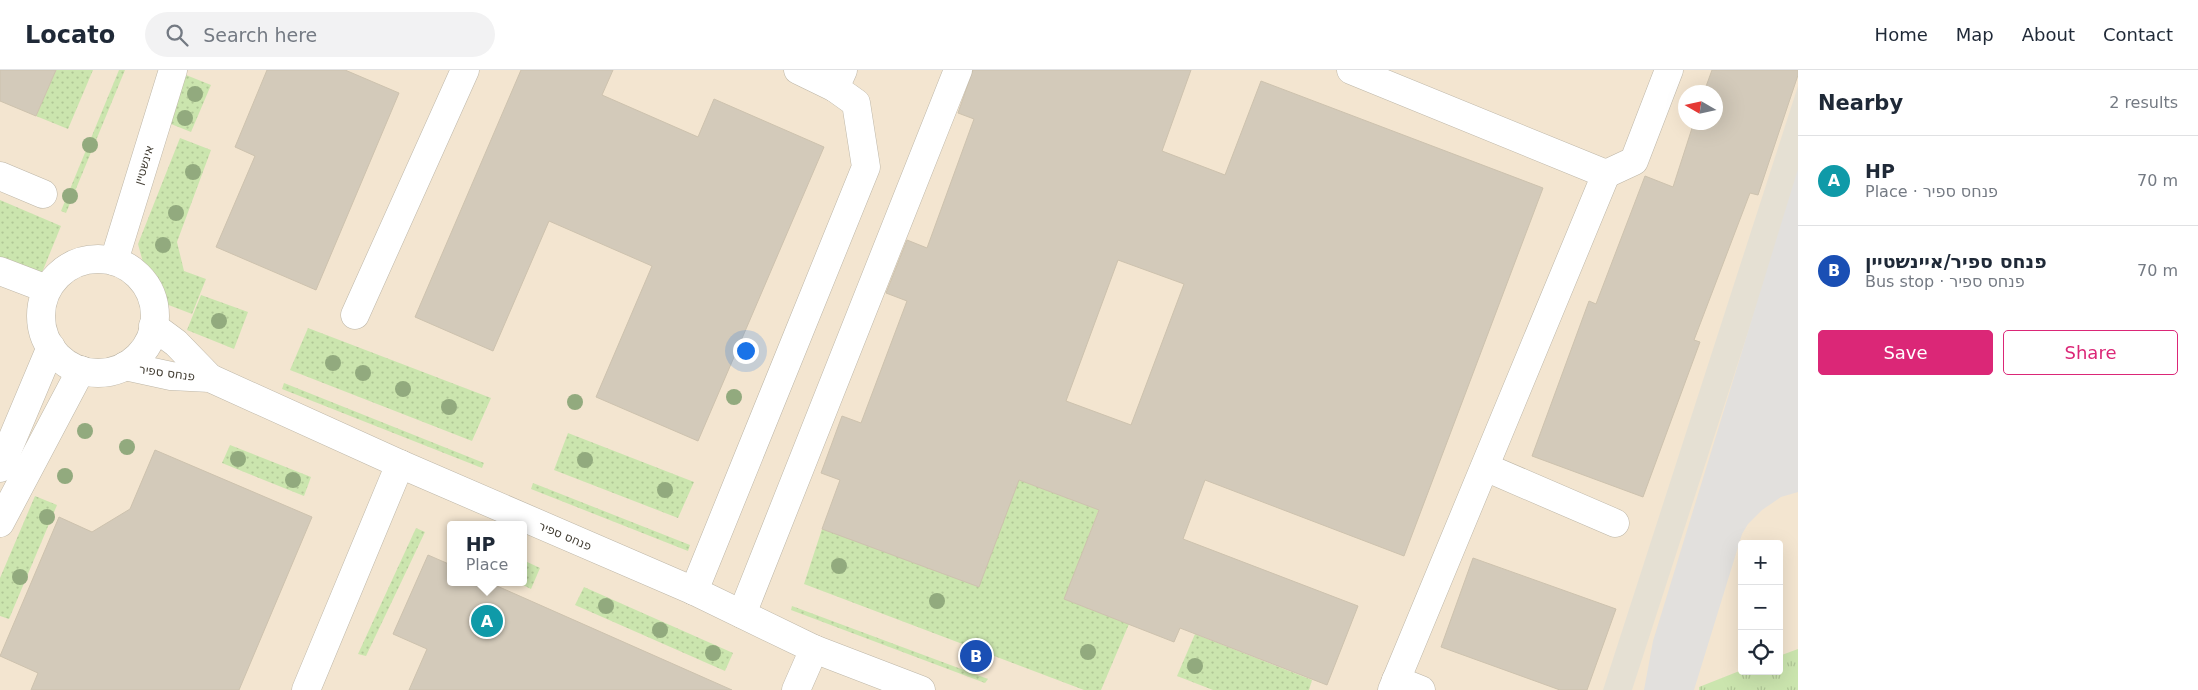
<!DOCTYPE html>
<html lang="en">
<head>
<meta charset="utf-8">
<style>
  body { margin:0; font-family:"DejaVu Sans",Heebo,sans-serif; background:#f2f2f3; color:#1f2937 }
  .controls { position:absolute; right:15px; bottom:15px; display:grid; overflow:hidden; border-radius:5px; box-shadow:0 5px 20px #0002 }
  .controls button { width:45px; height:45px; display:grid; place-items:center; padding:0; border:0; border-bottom:1px solid #e0e1e3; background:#fff; color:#1f2937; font:25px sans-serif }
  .compass { position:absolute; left:1678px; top:15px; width:45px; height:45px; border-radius:50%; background:#fff; box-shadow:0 5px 20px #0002; rotate:279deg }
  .you { position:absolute; left:745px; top:280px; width:18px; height:18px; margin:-12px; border:4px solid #fff; border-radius:50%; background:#1a73e8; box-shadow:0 0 0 8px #1a73e833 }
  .badge { display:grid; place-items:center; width:32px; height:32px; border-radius:50%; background:#db2777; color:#fff; font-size:16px; font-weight:700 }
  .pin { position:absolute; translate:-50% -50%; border:2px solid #fff; box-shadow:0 1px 5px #0006 }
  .popup { position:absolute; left:447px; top:451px; width:80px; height:65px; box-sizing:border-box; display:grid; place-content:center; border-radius:5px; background:#fff; filter:drop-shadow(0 1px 4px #0005); font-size:16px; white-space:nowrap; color:#747a83 }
  .popup b { font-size:19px; color:#1f2937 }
  .popup::after { content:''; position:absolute; left:50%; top:100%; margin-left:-10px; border:10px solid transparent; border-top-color:#fff }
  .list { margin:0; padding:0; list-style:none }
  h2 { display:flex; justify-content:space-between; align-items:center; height:65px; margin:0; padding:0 20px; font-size:21px }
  h2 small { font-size:16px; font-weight:400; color:#747a83 }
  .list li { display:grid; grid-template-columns:32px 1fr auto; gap:15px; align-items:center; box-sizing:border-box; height:90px; padding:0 20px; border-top:1px solid #e0e1e3 }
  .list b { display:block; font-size:19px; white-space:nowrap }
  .list p { margin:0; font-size:16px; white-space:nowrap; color:#747a83 }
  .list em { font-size:16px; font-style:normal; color:#747a83 }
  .actions { display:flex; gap:10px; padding:15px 20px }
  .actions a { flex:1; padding:11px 0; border:1px solid #db2777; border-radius:5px; text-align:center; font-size:18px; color:#db2777 }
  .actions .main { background:#db2777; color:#fff }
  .icon { flex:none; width:28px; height:28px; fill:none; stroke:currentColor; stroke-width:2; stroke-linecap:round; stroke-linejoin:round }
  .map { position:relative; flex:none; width:1798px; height:620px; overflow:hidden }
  header { display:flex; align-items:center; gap:30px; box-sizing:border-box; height:70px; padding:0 25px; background:#fff; border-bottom:1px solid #e0e1e3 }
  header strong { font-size:24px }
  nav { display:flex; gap:28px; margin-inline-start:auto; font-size:18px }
  .search { width:350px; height:45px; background:#f2f2f3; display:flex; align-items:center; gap:12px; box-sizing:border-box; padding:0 18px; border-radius:28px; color:#747a83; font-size:19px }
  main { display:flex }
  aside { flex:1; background:#fff }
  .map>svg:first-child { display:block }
</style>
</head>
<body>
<header>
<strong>Locato</strong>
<div class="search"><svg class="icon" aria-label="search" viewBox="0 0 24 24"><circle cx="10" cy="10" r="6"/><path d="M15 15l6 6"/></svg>Search here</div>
<nav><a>Home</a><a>Map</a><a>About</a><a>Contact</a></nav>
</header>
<main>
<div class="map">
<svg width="1798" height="620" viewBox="0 0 1798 620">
  <defs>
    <pattern id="grass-dots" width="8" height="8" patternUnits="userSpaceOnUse" patternTransform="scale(1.25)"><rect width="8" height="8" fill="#cbe5ae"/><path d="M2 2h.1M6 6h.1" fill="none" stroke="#b0c696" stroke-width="1.8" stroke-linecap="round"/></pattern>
    <pattern id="park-tufts" width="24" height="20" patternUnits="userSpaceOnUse" patternTransform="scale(1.25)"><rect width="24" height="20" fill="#cbe5ae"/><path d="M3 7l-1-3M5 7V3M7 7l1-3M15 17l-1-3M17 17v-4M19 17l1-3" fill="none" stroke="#b0c696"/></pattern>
  </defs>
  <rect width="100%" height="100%" fill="#f2eee4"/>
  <path fill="#e5e0d3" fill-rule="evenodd" d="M 1798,0 L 1798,620 L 1601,620 ZM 1742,474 L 1779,474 L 1779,601 L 1742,601 Z"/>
  <g fill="#f3e5d0" fill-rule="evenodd">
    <path d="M 0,0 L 1798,0 L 1798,16 L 1603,620 L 0,620 ZM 1686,22 L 1716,22 L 1716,52 L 1686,52 ZM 451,455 L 523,455 L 523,512 L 451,512 Z"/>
    <path d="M 1798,108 L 1798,620 L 1632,620 ZM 1742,474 L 1779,474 L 1779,601 L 1742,601 Z"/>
  </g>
  <g fill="url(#grass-dots)">
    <polygon points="56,0 93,0 68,59 36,46"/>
    <polygon points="119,0 125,0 66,143 61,141"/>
    <polygon points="186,5 211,15 191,62 166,52"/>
    <polygon points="180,68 211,80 177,172 184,201 206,209 192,244 153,229 138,174"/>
    <polygon points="0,130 61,156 41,205 0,187"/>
    <polygon points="201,225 248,242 234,279 187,260"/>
    <polygon points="308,258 491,328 472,371 290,300"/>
    <polygon points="284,313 484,393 482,398 282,319"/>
    <polygon points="568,363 694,412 678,448 554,400"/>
    <polygon points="230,375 311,407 304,426 222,393"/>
    <polygon points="1019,410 1099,439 1065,529 1129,554 1101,620 1084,620 804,514 822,459"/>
    <polygon points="533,413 690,475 688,481 531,419"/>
    <polygon points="35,426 57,435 9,549 0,546 0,508"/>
    <polygon points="416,458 425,462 366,586 358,584"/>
    <polygon points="523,490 540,498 531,519 517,512 523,512"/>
    <polygon points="584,517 733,583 725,601 575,535"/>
    <polygon points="792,536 988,609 985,613 791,540"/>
    <polygon points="1195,564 1312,610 1309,620 1213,620 1177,606"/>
  </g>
  <polygon fill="url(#park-tufts)" points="1798,579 1798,620 1699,620 1699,617 1742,600 1779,601 1779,586"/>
  <polygon fill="#e2e0dd" points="1798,99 1798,422 1781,427 1762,440 1748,454 1742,464 1694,620 1644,620 1653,571"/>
  <g fill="#d3caba" stroke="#cdc2ae" fill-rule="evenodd">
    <polygon points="0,0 56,0 36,46 0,31"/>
    <polygon points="267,0 345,0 399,23 316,220 216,177 255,86 235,77"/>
    <polygon points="521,0 613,0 602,25 698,67 714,29 824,77 698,371 596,327 652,196 549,151 493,281 415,247"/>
    <path d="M 973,0 L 1191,0 L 1162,81 L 1225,105 L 1261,11 L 1543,118 L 1404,486 L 1205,410 L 1183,469 L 1358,536 L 1327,615 L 1180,558 L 1174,572 L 1064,529 L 1099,440 L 1019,410 L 979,517 L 822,459 L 840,410 L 821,403 L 842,346 L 861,353 L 907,231 L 886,223 L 907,170 L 927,178 L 974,49 L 958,43 ZM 1118,190 L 1184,214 L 1131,355 L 1066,331 Z"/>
    <polygon points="1712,0 1798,0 1798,5 1758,125 1750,123 1694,270 1700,272 1643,427 1532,386 1589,231 1596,234 1645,106 1673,117 1694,52 1716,52 1716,22 1704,22"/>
    <polygon points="155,380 312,447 239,620 31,620 38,603 0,586 59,447 92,462 130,439"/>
    <polygon points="428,485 451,495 451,512 488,512 732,620 409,620 427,579 393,564"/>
    <polygon points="1473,488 1616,539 1587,620 1560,620 1441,577"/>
  </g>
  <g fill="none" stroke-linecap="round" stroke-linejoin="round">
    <defs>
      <g id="minor">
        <polyline points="798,0 835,18"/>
        <polyline points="1351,0 1606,104 1392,620"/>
        <polyline points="1606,104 1634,91 1669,0"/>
        <polyline points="0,106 43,124"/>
        <circle cx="98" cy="246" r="57"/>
        <polyline points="114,191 173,0"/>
        <polyline points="0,201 47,219"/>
        <polyline points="355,245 465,0"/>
        <polyline points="153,256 176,273 210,308"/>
        <polyline points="125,296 171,306 210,308 400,394 694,521 814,579 921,620"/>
        <polyline points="1485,397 1615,453"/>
        <polyline points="0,398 51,277"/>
        <polyline points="0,453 81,300"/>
        <polyline points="694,521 866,97 856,33 835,18 843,0"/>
        <polyline points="742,544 958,0"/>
        <polyline points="1396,610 1421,620"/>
        <polyline points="306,620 400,394"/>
        <polyline points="796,620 814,579"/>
      </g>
    </defs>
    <use href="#minor" stroke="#bdb6a7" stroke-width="29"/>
    <use href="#minor" stroke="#fff" stroke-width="28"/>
  </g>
  <g fill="#92aa7e">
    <circle cx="195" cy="24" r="8"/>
    <circle cx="185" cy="48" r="8"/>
    <circle cx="90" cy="75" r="8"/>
    <circle cx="193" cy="102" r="8"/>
    <circle cx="70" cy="126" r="8"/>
    <circle cx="176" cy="143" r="8"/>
    <circle cx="163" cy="175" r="8"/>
    <circle cx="219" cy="251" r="8"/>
    <circle cx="333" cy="293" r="8"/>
    <circle cx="363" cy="303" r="8"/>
    <circle cx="403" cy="319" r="8"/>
    <circle cx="734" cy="327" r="8"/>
    <circle cx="575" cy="332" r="8"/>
    <circle cx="449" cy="337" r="8"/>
    <circle cx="85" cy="361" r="8"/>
    <circle cx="127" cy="377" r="8"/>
    <circle cx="238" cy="389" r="8"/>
    <circle cx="585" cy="390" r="8"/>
    <circle cx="65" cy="406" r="8"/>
    <circle cx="293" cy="410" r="8"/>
    <circle cx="665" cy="420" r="8"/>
    <circle cx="47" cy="447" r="8"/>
    <circle cx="839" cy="496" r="8"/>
    <circle cx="20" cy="507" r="8"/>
    <circle cx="937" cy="531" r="8"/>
    <circle cx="606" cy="536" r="8"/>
    <circle cx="660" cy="560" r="8"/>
    <circle cx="1088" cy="582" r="8"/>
    <circle cx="713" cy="583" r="8"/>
    <circle cx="1195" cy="596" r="8"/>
  </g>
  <g text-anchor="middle" stroke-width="4" stroke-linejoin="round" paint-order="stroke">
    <g font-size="12" fill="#433e34" stroke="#fff">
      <text transform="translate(144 95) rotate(-73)" y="4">אינשטיין</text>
      <text transform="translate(167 303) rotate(8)" y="4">פנחס ספיר</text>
      <text transform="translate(565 466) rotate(23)" y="4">פנחס ספיר</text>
    </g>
  </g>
</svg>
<div class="controls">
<button>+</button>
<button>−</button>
<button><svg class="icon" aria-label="locate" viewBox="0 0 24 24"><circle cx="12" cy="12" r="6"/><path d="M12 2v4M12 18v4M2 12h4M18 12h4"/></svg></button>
</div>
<svg class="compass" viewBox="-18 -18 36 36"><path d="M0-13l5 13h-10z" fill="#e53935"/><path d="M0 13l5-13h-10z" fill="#747a83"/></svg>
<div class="you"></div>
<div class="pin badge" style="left:487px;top:551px;background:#0f9aa8">A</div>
<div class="popup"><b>HP</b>Place</div>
<div class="pin badge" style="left:976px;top:586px;background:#1a4fb4">B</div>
</div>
<aside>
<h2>Nearby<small>2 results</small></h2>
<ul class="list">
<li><span class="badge" style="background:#0f9aa8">A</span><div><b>HP</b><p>Place · פנחס ספיר</p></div><em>70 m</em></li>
<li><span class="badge" style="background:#1a4fb4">B</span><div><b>פנחס ספיר/איינשטיין</b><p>Bus stop · פנחס ספיר</p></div><em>70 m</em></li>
</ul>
<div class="actions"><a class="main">Save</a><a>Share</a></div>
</aside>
</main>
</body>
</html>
